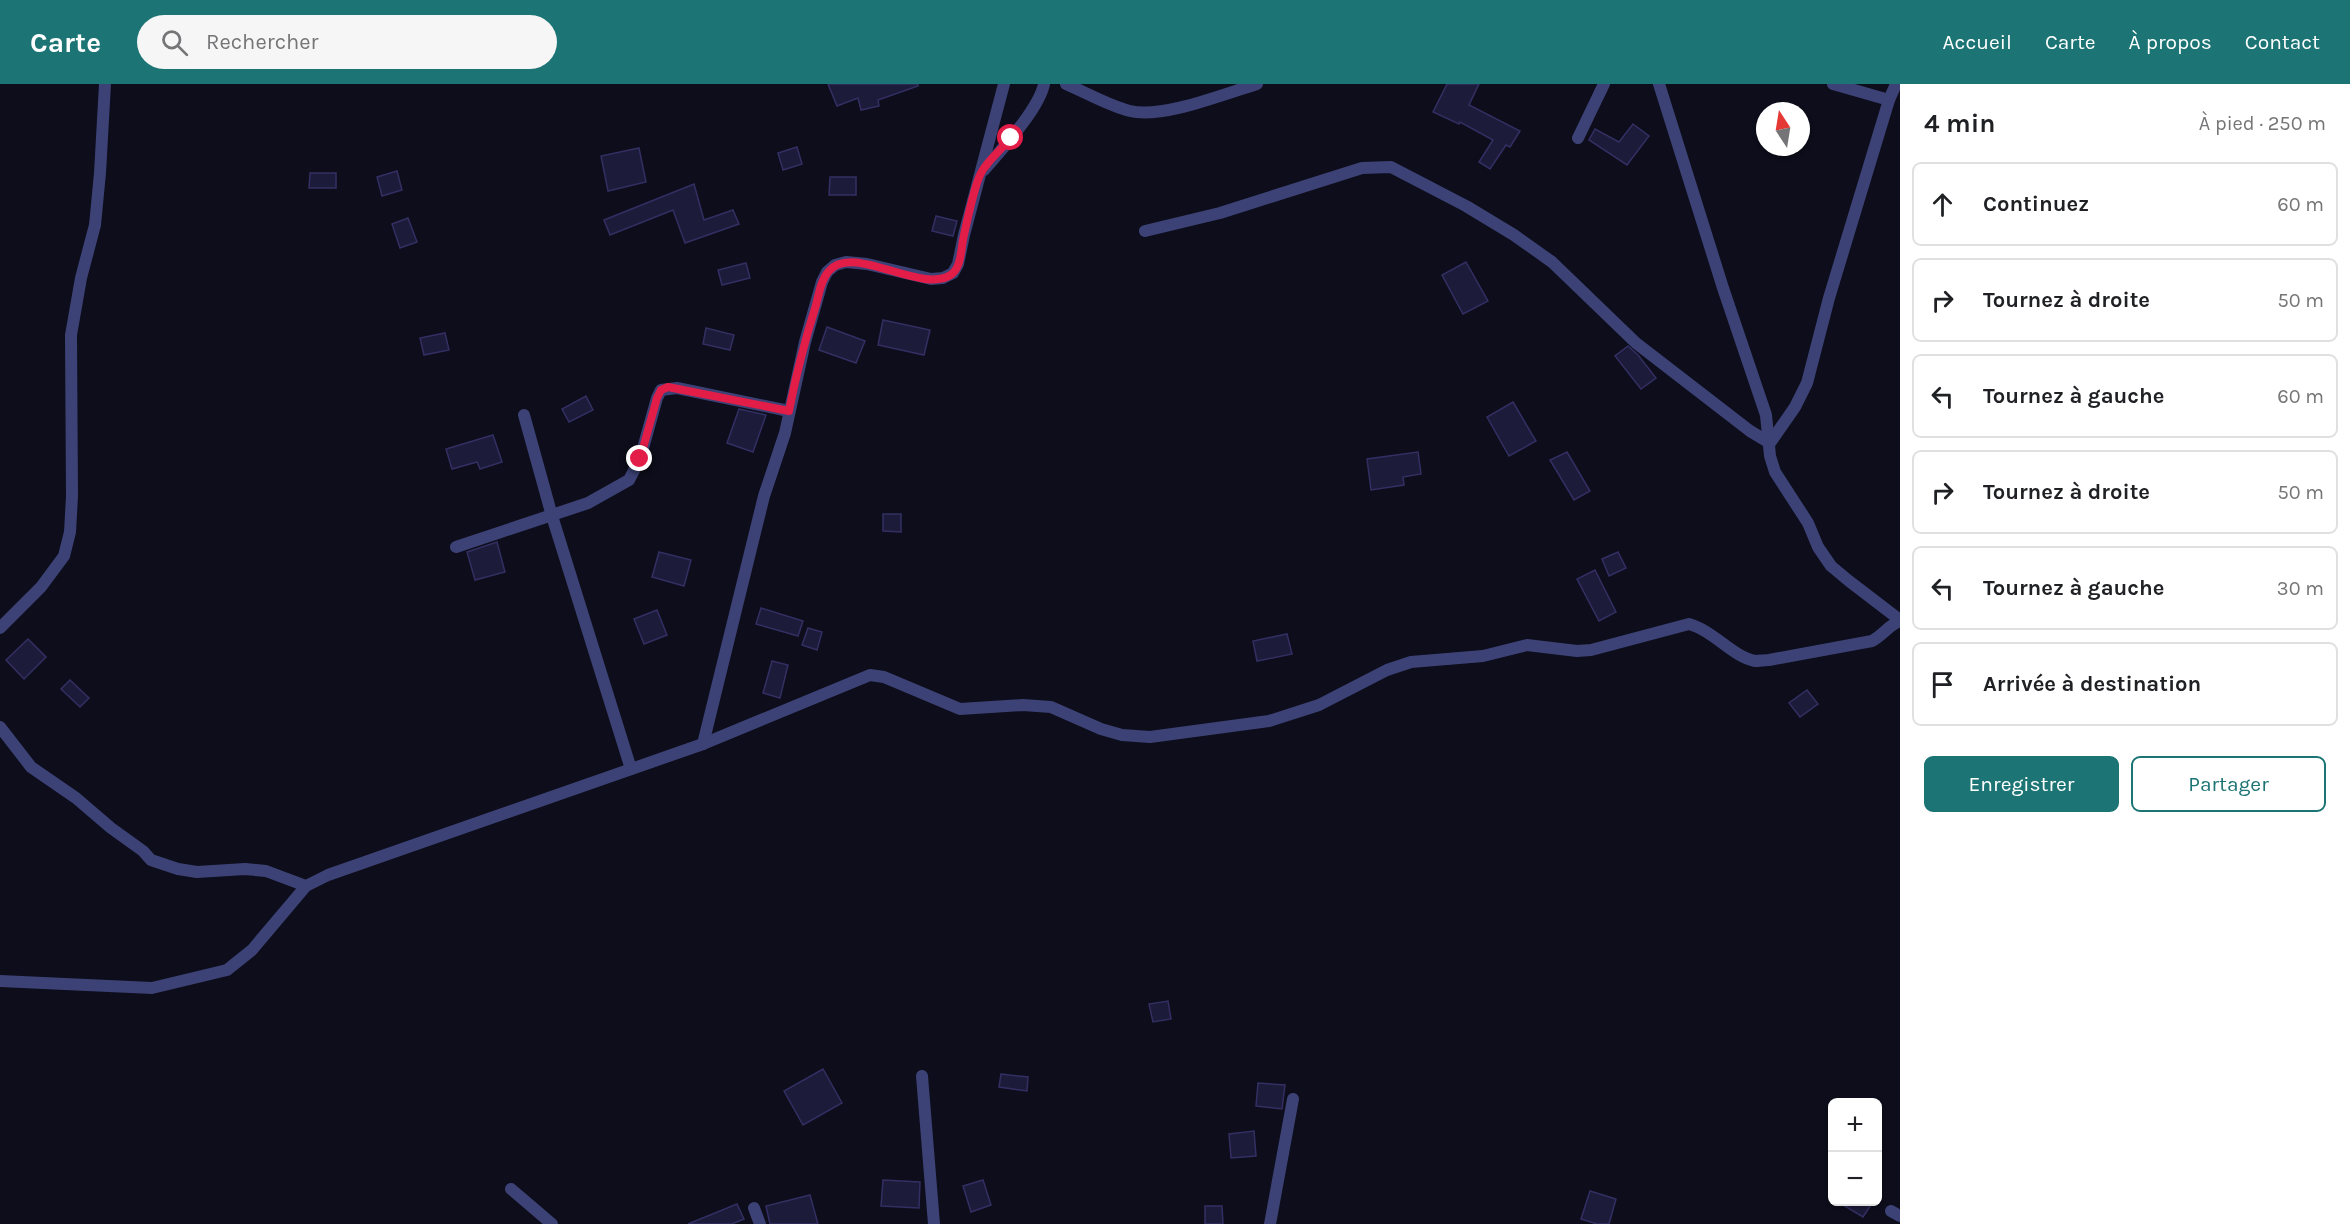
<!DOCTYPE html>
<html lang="fr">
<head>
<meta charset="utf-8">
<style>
  body { margin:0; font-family:Karla,sans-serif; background:#f6f6f6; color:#202124 }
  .controls { position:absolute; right:18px; bottom:18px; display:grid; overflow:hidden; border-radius:9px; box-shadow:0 2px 4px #0004 }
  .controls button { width:54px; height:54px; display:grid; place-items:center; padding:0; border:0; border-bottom:2px solid #e0e0e0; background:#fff; color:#202124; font:30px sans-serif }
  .compass { position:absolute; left:1756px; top:18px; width:54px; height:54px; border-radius:50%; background:#fff; box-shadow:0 2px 4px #0004; rotate:348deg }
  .stop { position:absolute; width:18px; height:18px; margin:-14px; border:4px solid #e11d48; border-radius:50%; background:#fff }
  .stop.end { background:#e11d48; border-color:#fff; box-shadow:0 2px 6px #0008 }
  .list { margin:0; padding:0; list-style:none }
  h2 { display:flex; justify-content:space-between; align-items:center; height:78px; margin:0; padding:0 24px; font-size:26px }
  h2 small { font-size:20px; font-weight:400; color:#757577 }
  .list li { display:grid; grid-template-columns:39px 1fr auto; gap:18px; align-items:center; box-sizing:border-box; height:84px; margin:0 12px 12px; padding:0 12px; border:2px solid #e0e0e0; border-radius:9px }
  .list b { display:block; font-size:22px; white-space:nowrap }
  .list em { font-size:20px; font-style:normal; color:#757577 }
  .actions { display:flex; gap:12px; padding:18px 24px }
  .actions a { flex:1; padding:14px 0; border:2px solid #1c7474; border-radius:9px; text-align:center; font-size:21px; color:#1c7474 }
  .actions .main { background:#1c7474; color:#fff }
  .icon { flex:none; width:33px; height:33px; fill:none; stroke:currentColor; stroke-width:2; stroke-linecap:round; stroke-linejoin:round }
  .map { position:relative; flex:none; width:1900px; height:1140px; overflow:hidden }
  header { display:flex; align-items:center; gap:36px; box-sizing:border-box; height:84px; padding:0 30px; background:#1c7474; color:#fff }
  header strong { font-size:28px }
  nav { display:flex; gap:33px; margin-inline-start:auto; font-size:21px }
  .search { width:420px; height:54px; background:#f6f6f6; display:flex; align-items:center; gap:15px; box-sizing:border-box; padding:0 21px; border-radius:33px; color:#757577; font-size:22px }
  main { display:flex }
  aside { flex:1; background:#fff }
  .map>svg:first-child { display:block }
</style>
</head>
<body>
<header>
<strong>Carte</strong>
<div class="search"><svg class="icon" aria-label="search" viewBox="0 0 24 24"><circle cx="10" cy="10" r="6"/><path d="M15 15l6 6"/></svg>Rechercher</div>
<nav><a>Accueil</a><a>Carte</a><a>À propos</a><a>Contact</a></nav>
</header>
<main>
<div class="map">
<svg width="1900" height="1140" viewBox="0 0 1900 1140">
  <rect width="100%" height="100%" fill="#0d0d1b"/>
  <g fill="#1d1b3a" stroke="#332f63" stroke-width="1.5">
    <polygon points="828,0 918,0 918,2 878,16 879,22 861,26 858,14 837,22"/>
    <polygon points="1447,0 1479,0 1469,21 1520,47 1510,63 1506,61 1490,85 1479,78 1493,56 1460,38 1459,40 1433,28"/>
    <polygon points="1633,40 1649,52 1627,81 1589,56 1595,45 1619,58"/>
    <polygon points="797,63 802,80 783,86 778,69"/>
    <polygon points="639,64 646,98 608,107 601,72"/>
    <polygon points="397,87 402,106 382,112 377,93"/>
    <polygon points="310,89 336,89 336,104 309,104"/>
    <polygon points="830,93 856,93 856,111 829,111"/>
    <polygon points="694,100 704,136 733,126 739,140 685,159 673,126 610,151 604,136"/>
    <polygon points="936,132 957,137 953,152 932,147"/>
    <polygon points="408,134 417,158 400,164 392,140"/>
    <polygon points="1466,178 1488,217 1463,230 1442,191"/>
    <polygon points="746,179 750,194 722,201 718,186"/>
    <polygon points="883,236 930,246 924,271 878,261"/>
    <polygon points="827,243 865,257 856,279 819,266"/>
    <polygon points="706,244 734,251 730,266 703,260"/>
    <polygon points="445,249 449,266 424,271 420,254"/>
    <polygon points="1628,262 1638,271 1656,294 1641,305 1615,272"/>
    <polygon points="586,312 593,326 569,338 562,325"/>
    <polygon points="1513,318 1536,357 1509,372 1487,333"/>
    <polygon points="739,325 766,331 753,368 727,359"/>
    <polygon points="493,351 502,378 480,385 477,378 452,385 446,365"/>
    <polygon points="1418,368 1421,390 1403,393 1404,401 1371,406 1367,375"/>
    <polygon points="1567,368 1590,407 1574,416 1550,376"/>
    <polygon points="883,430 901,430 901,448 883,447"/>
    <polygon points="497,458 505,488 475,496 467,468"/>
    <polygon points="659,468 691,476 684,502 652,493"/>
    <polygon points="1618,468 1626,484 1609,492 1602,475"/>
    <polygon points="1595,486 1616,528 1599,537 1577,495"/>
    <polygon points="761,524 803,537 798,552 756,540"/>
    <polygon points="657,526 667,551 644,560 634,535"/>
    <polygon points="808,544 822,548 817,566 802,561"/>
    <polygon points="1287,550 1292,570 1257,577 1253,557"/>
    <polygon points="28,555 46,573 24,595 6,576"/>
    <polygon points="772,577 788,581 780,614 763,609"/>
    <polygon points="70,596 89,614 80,623 61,605"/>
    <polygon points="1807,606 1818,620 1800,633 1789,619"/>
    <polygon points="1168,917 1171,935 1153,938 1149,920"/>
    <polygon points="823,985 842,1019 803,1041 784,1007"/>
    <polygon points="1001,990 1028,993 1027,1007 999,1003"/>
    <polygon points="1258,999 1285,1001 1282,1025 1256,1022"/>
    <polygon points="1254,1047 1256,1072 1231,1074 1229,1050"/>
    <polygon points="883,1096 920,1098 919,1124 881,1122"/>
    <polygon points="983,1096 991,1121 971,1128 963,1102"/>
    <polygon points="1590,1107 1616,1115 1609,1140 1597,1140 1581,1135"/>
    <polygon points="810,1111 818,1140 770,1140 766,1122"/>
    <polygon points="1838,1118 1873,1118 1863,1133"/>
    <polygon points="737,1120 744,1135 732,1140 688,1140"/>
    <polygon points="1205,1122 1222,1122 1223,1140 1205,1140"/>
  </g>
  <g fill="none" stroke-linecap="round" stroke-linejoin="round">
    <g stroke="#3c4275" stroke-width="12">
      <path d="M 1066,0 C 1087,9 1109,22 1130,27 C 1162,35 1224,10 1257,0"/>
      <polyline points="1659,0 1723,204 1766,331 1770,372 1775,388 1808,439 1818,463 1831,482 1849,497 1900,536"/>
      <polyline points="1833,0 1889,16"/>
      <polyline points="1578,54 1604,0"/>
      <path d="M 984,86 C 1001,66 1039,25 1044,0"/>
      <polyline points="1145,147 1220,129 1362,84 1391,83 1466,122 1514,151 1552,178 1636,259 1750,347 1770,359 1795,323 1807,299 1829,214 1889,16 1896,0"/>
      <polyline points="524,331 552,432 631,685"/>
      <polyline points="456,463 588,419 629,396 640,375 657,314 661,306 677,304 789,327"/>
      <polyline points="0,544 41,503 64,472 70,448 72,412 71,251 81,194 95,141 100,89 105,0"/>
      <polyline points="0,643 31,683 76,714 111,744 143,767 151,776 178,785 197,788 245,785 266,787 306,802"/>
      <polyline points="703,660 764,412 785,349 805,258 822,198 827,188 835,181 846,178 867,180 931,195 943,194 953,189 958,180 964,151 1004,0"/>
      <path d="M 0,897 L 152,904 L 227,886 L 252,866 L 306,802 L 328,791 L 703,660 L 870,591 L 884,593 L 960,625 L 1023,621 L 1051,623 L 1101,645 L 1122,651 L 1150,653 L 1269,637 L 1319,621 L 1387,586 L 1411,578 L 1483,572 L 1527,561 L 1577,567 L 1591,566 L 1689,540 C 1714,547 1733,573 1755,577 C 1759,577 1765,576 1769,576 L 1872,557 C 1883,551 1889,541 1900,537"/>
      <polyline points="922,992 934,1140"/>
      <polyline points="511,1105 552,1140"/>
      <polyline points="754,1124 760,1140"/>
      <polyline points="1891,1127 1900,1132"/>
      <polyline points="1270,1140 1293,1015"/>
    </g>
  </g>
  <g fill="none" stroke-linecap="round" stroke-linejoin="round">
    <path stroke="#e11d48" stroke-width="8" d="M 640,375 L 657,314 L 661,306 L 668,303 L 789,327 C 796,291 805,256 816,221 C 819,210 821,195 829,187 C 853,158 923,212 952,190 C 962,182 961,162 964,151 C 967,137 975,100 981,89 C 988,76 1002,65 1011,54"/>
  </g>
</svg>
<div class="controls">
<button>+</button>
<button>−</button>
</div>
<svg class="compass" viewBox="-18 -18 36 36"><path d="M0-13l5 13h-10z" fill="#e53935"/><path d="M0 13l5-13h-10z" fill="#757577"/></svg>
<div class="stop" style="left:1011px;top:54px"></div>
<div class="stop end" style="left:640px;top:375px"></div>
</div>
<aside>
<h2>4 min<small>À pied · 250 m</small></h2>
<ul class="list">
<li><svg class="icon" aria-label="ahead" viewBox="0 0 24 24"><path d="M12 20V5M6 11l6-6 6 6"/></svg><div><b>Continuez</b></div><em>60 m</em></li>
<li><svg class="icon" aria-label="right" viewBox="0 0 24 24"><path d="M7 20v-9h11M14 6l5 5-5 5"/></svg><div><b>Tournez à droite</b></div><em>50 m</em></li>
<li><svg class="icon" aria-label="left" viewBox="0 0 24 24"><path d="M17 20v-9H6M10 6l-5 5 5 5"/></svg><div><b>Tournez à gauche</b></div><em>60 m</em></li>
<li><svg class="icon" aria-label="right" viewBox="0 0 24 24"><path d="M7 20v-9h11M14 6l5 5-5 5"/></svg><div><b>Tournez à droite</b></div><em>50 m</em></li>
<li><svg class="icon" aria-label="left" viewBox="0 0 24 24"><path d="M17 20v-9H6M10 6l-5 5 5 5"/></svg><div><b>Tournez à gauche</b></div><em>30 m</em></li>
<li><svg class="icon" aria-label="arrive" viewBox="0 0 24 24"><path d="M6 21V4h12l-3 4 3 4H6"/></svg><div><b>Arrivée à destination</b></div></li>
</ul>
<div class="actions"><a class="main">Enregistrer</a><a>Partager</a></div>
</aside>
</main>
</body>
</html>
